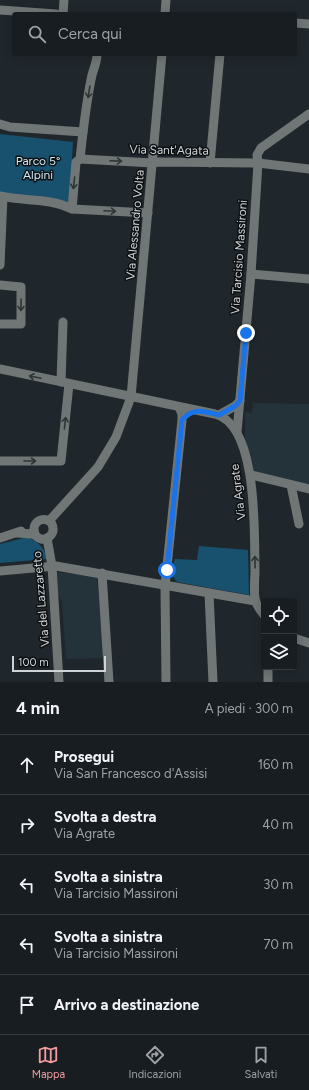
<!DOCTYPE html>
<html lang="it">
<head>
<meta charset="utf-8">
<style>
  body { margin:0; font-family:Figtree,sans-serif; background:#252a2e; color:#f1f3f6 }
  .controls { position:absolute; right:12px; bottom:12px; display:grid; overflow:hidden; border-radius:4px; box-shadow:0 2px 10px #0003 }
  .controls button { width:36px; height:36px; display:grid; place-items:center; padding:0; border:0; border-bottom:1px solid #363b3f; background:#181d21; color:#f1f3f6; font:20px sans-serif }
  .scale { position:absolute; left:12px; bottom:10px; width:94px; box-sizing:border-box; padding-left:4px; border:2px solid #ced3d7; border-top:0; font-size:11px; line-height:14px; white-space:nowrap; color:#ced3d7; -webkit-text-stroke:3px #0c1012; paint-order:stroke }
  .stop { position:absolute; width:12px; height:12px; margin:-9px; border:3px solid #1a73e8; border-radius:50%; background:#fff }
  .stop.end { background:#1a73e8; border-color:#fff; box-shadow:0 1px 4px #0008 }
  .list { margin:0; padding:0; list-style:none }
  h2 { display:flex; justify-content:space-between; align-items:center; height:52px; margin:0; padding:0 16px; font-size:17px }
  h2 small { font-size:13px; font-weight:400; color:#9fa2a5 }
  .list li { display:grid; grid-template-columns:26px 1fr auto; gap:12px; align-items:center; box-sizing:border-box; height:60px; padding:0 16px; border-top:1px solid #363b3f }
  .list b { display:block; font-size:15px; white-space:nowrap }
  .list p { margin:0; font-size:13px; white-space:nowrap; color:#9fa2a5 }
  .list em { font-size:13px; font-style:normal; color:#9fa2a5 }
  .icon { flex:none; width:22px; height:22px; fill:none; stroke:currentColor; stroke-width:2; stroke-linecap:round; stroke-linejoin:round }
  .map { position:relative; flex:none; width:309px; height:682px; overflow:hidden }
  .search { position:absolute; background:#181d21; box-shadow:0 2px 10px #0003; left:12px; right:12px; top:12px; height:44px; display:flex; align-items:center; gap:10px; box-sizing:border-box; padding:0 14px; border-radius:4px; color:#9fa2a5; font-size:15px }
  .sheet { height:352px; background:#181d21 }
  nav { display:flex; justify-content:space-around; align-items:center; box-sizing:border-box; height:56px; border-top:1px solid #363b3f; background:#181d21; font-size:11px; color:#9fa2a5 }
  nav a { display:grid; justify-items:center; gap:2px }
  nav .on { color:#f49b9f }
  .map>svg:first-child { display:block }
</style>
</head>
<body>
<div class="map">
<svg width="309" height="682" viewBox="0 0 309 682">
  <rect width="100%" height="100%" fill="#20272c"/>
  <g fill="#24323a">
    <polygon points="253,403 309,404 309,484 255,474 252,460 245,442 245,412 252,413"/>
    <polygon points="57,572 97,576 104,658 66,659 62,601 58,594"/>
  </g>
  <g fill="#18516e">
    <polygon points="0,134 73,142 72,158 74,162 71,203 0,194"/>
    <path d="M 28,537 C 38,542 45,548 47,559 L 0,563 L 0,544 Z"/>
    <path d="M 199,546 L 248,550 L 249,595 L 177,582 C 169,572 171,570 175,559 L 197,560 Z"/>
  </g>
  <g fill="none" stroke-linecap="round" stroke-linejoin="round">
    <g stroke="#707676" stroke-width="9">
      <polyline points="0,10 56,14"/>
      <polyline points="63,14 64,0"/>
      <polyline points="165,14 166,0"/>
      <polyline points="295,23 309,24"/>
      <polyline points="0,124 10,127 83,132"/>
      <polyline points="80,159 153,163 159,162 258,163 309,169"/>
      <polyline points="210,163 220,54"/>
      <path d="M 0,196 C 25,202 48,197 72,209 L 148,213"/>
      <path d="M 72,209 L 76,162 L 80,159 C 83,131 86,102 92,75 C 94,68 97,62 97,54"/>
      <polyline points="0,265 3,197"/>
      <polyline points="251,274 309,279"/>
      <polyline points="0,285 21,287 21,324 0,324"/>
      <path d="M 0,369 L 215,414 C 259,425 254,536 255,571 C 255,579 253,595 256,602 C 257,606 261,611 264,615"/>
      <polyline points="61,382 63,322"/>
      <polyline points="219,415 235,406 240,401"/>
      <polyline points="237,432 251,274 258,163 257,155 261,148 309,114"/>
      <polyline points="0,461 61,461 69,384"/>
      <polyline points="251,475 309,489"/>
      <polyline points="291,485 299,524"/>
      <polyline points="49,521 98,467 116,437 131,397 162,54"/>
      <path d="M 17,533 C 22,533 28,534 33,534 C 36,535 37,538 41,539 C 47,540 54,535 53,528 C 52,514 29,518 35,534"/>
      <polyline points="0,538 21,531"/>
      <polyline points="47,538 52,566 59,682"/>
      <polyline points="0,571 56,566 255,601"/>
      <polyline points="102,573 109,682"/>
      <polyline points="209,593 213,682"/>
      <polyline points="294,638 309,643"/>
      <polyline points="268,667 268,682"/>
      <polyline points="166,682 165,586 182,420 182,414 179,407"/>
    </g>
  </g>
  <defs><path id="oneway-shaft" d="M-6 0H5M1.5-3L5.5 0L1.5 3" fill="none" stroke-width="1.6" stroke-linecap="round" stroke-linejoin="round"/></defs>
  <g stroke="#2f3435">
    <use href="#oneway-shaft" transform="translate(89 92) rotate(99)"/>
    <use href="#oneway-shaft" transform="translate(116 161) rotate(2)"/>
    <use href="#oneway-shaft" transform="translate(74 183) rotate(96)"/>
    <use href="#oneway-shaft" transform="translate(110 211) rotate(3)"/>
    <use href="#oneway-shaft" transform="translate(21 305) rotate(91)"/>
    <use href="#oneway-shaft" transform="translate(35 377) rotate(-168)"/>
    <use href="#oneway-shaft" transform="translate(65 423) rotate(-84)"/>
    <use href="#oneway-shaft" transform="translate(30 461)"/>
    <use href="#oneway-shaft" transform="translate(255 562) rotate(-91)"/>
  </g>
  <g fill="none" stroke-linecap="round" stroke-linejoin="round">
    <path stroke="#1a73e8" stroke-width="5" d="M 167,570 L 182,420 C 194,407 203,411 219,415 L 235,406 L 240,401 L 246,333"/>
  </g>
  <g text-anchor="middle" stroke-width="3" stroke-linejoin="round" paint-order="stroke">
    <g font-size="12" fill="#ced3d7" stroke="#0c1012">
      <text transform="translate(169 150) rotate(1)" y="4">Via Sant'Agata</text>
      <text transform="translate(135 225) rotate(-85)" y="4">Via Alessandro Volta</text>
      <text transform="translate(239 257) rotate(-86)" y="4">Via Tarcisio Massironi</text>
      <text transform="translate(238 492) rotate(-97)" y="4">Via Agrate</text>
      <text transform="translate(41 599) rotate(-95)" y="4">Via del Lazzaretto</text>
    </g>
    <g font-size="12" fill="#d0e8f6" stroke="#0c1012">
      <text x="38" y="165">Parco 5°<tspan x="38" dy="14">Alpini</tspan></text>
    </g>
  </g>
</svg>
<div class="controls">
<button><svg class="icon" aria-label="locate" viewBox="0 0 24 24"><circle cx="12" cy="12" r="6"/><path d="M12 2v4M12 18v4M2 12h4M18 12h4"/></svg></button>
<button><svg class="icon" aria-label="layers" viewBox="0 0 24 24"><path d="M12 4l9 5-9 5-9-5zM3 14l9 5 9-5"/></svg></button>
</div>
<div class="scale">100 m</div>
<div class="stop" style="left:167px;top:570px"></div>
<div class="stop end" style="left:246px;top:333px"></div>
<div class="search"><svg class="icon" aria-label="search" viewBox="0 0 24 24"><circle cx="10" cy="10" r="6"/><path d="M15 15l6 6"/></svg>Cerca qui</div>
</div>
<section class="sheet">
<h2>4 min<small>A piedi · 300 m</small></h2>
<ul class="list">
<li><svg class="icon" aria-label="ahead" viewBox="0 0 24 24"><path d="M12 20V5M6 11l6-6 6 6"/></svg><div><b>Prosegui</b><p>Via San Francesco d'Assisi</p></div><em>160 m</em></li>
<li><svg class="icon" aria-label="right" viewBox="0 0 24 24"><path d="M7 20v-9h11M14 6l5 5-5 5"/></svg><div><b>Svolta a destra</b><p>Via Agrate</p></div><em>40 m</em></li>
<li><svg class="icon" aria-label="left" viewBox="0 0 24 24"><path d="M17 20v-9H6M10 6l-5 5 5 5"/></svg><div><b>Svolta a sinistra</b><p>Via Tarcisio Massironi</p></div><em>30 m</em></li>
<li><svg class="icon" aria-label="left" viewBox="0 0 24 24"><path d="M17 20v-9H6M10 6l-5 5 5 5"/></svg><div><b>Svolta a sinistra</b><p>Via Tarcisio Massironi</p></div><em>70 m</em></li>
<li><svg class="icon" aria-label="arrive" viewBox="0 0 24 24"><path d="M6 21V4h12l-3 4 3 4H6"/></svg><div><b>Arrivo a destinazione</b></div></li>
</ul>
</section>
<nav>
<a class="on"><svg class="icon" aria-label="map" viewBox="0 0 24 24"><path d="M3 6l6-2 6 2 6-2v14l-6 2-6-2-6 2zM9 4v14M15 6v14"/></svg>Mappa</a>
<a><svg class="icon" aria-label="directions" viewBox="0 0 24 24"><path d="M12 3l9 9-9 9-9-9zM9 14v-3h6M13 9l2 2-2 2"/></svg>Indicazioni</a>
<a><svg class="icon" aria-label="saved" viewBox="0 0 24 24"><path d="M7 4h10v16l-5-4-5 4z"/></svg>Salvati</a>
</nav>
</body>
</html>
